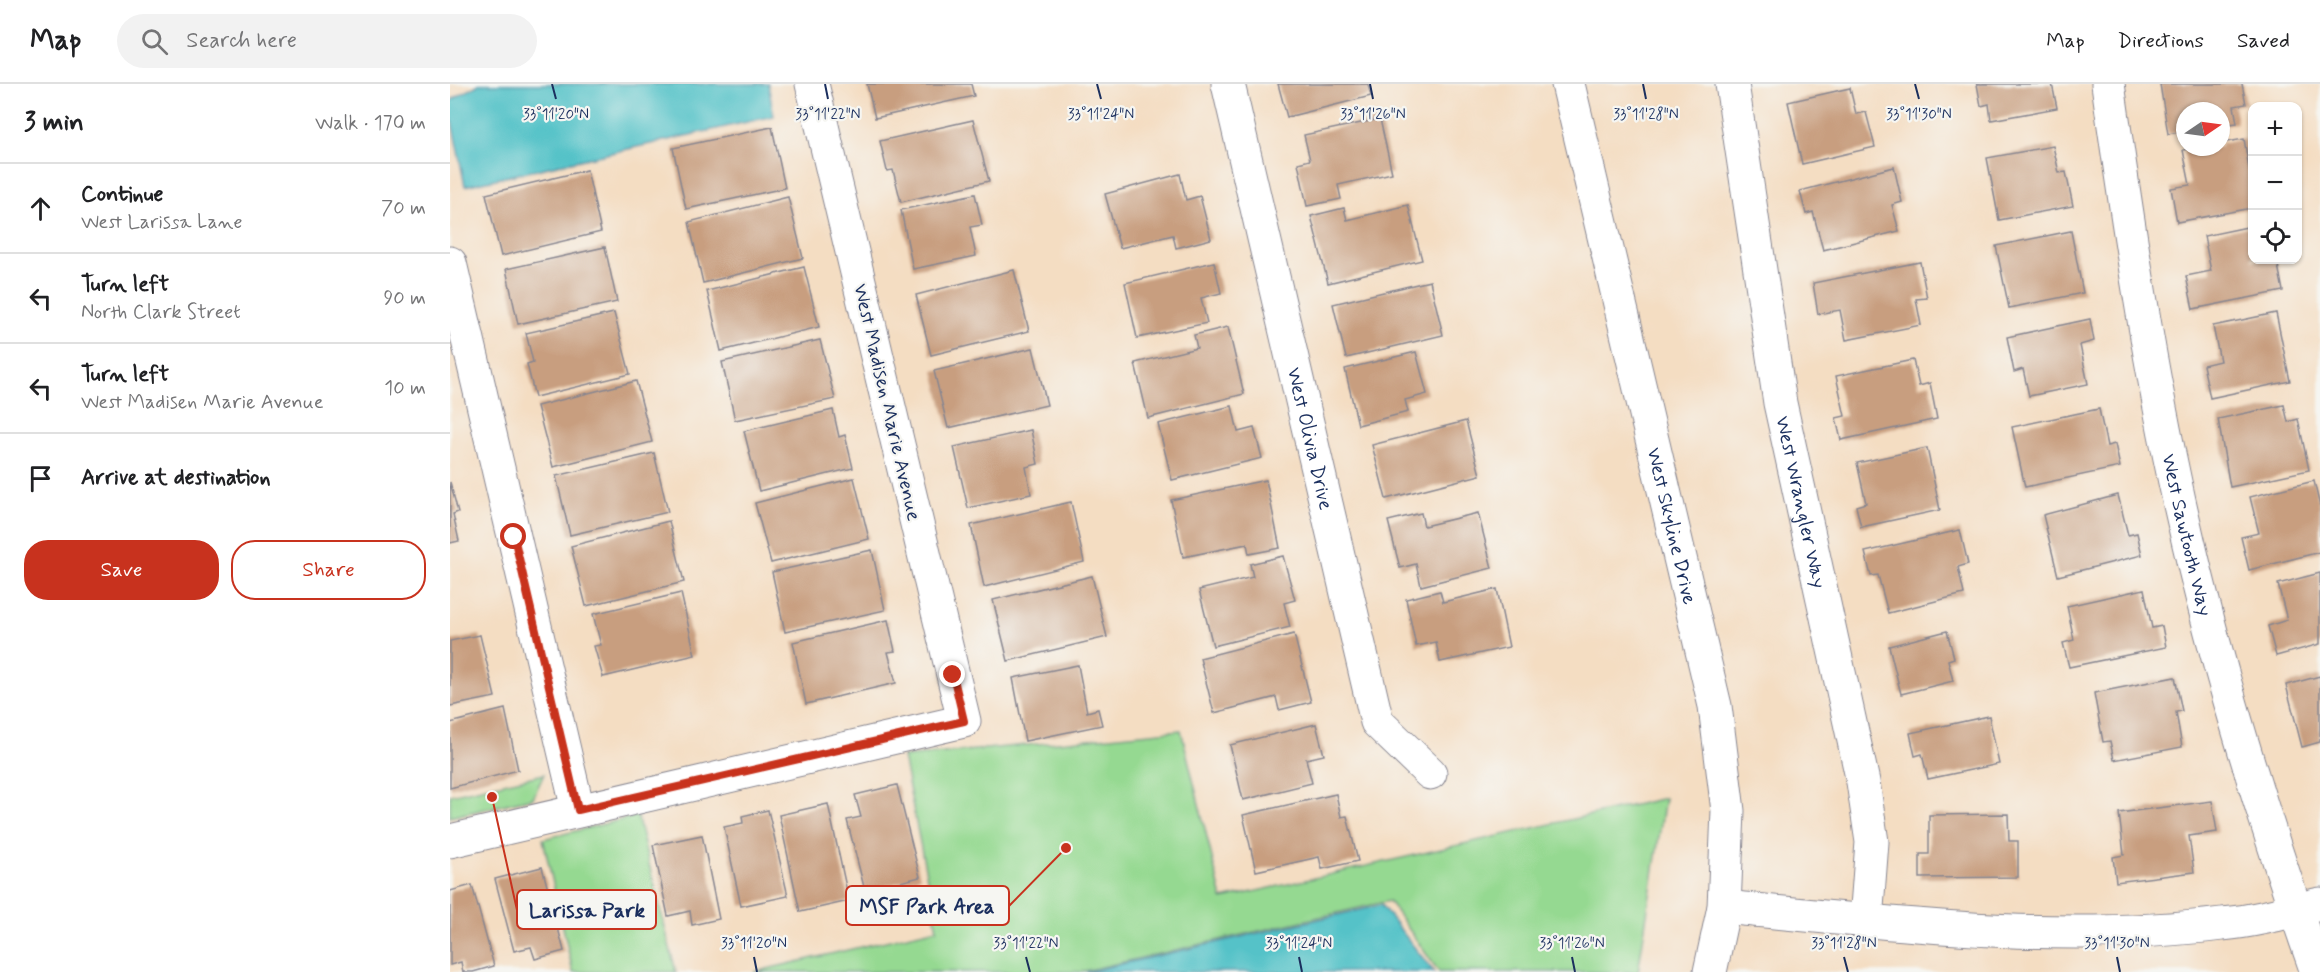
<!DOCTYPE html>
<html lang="en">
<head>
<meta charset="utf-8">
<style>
  body { margin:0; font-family:Mynerve,sans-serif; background:#f2f2f2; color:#202124 }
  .controls { position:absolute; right:18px; top:18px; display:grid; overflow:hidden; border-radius:12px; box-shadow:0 2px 4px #0004 }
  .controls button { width:54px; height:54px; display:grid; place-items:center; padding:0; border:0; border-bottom:2px solid #e0e0e0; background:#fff; color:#202124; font:30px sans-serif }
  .compass { position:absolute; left:1726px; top:18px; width:54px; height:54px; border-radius:50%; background:#fff; box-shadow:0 2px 4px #0004; rotate:77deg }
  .stop { position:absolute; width:18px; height:18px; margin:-14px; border:4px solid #c8321e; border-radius:50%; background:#fff }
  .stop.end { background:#c8321e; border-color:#fff; box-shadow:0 2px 6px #0008 }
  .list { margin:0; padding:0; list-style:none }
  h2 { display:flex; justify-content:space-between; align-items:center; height:78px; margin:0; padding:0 24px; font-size:26px }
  h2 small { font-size:20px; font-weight:400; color:#757577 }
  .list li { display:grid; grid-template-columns:39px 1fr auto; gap:18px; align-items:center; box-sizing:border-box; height:90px; padding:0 24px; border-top:2px solid #e0e0e0 }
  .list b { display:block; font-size:22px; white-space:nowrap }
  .list p { margin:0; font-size:20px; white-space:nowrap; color:#757577 }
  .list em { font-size:20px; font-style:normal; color:#757577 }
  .actions { display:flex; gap:12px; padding:18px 24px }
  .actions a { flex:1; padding:14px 0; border:2px solid #c8321e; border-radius:24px; text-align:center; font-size:21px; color:#c8321e }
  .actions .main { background:#c8321e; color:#fff }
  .icon { flex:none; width:33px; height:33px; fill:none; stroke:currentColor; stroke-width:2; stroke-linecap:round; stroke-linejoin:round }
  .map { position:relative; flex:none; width:1870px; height:888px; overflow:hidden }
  header { display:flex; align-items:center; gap:36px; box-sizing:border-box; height:84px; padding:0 30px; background:#fff; border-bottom:2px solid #e0e0e0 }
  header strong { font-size:28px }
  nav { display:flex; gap:33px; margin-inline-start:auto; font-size:21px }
  .search { width:420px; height:54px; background:#f2f2f2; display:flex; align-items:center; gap:15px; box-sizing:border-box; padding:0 21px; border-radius:33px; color:#757577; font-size:22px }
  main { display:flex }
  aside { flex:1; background:#fff }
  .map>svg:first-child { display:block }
</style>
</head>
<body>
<header>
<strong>Map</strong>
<div class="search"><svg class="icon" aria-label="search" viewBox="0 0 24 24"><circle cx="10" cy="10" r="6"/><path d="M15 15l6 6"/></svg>Search here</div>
<nav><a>Map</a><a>Directions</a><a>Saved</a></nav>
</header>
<main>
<aside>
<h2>3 min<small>Walk · 170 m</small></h2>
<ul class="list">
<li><svg class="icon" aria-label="ahead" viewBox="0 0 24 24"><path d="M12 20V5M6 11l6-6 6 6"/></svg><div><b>Continue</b><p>West Larissa Lane</p></div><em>70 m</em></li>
<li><svg class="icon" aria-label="left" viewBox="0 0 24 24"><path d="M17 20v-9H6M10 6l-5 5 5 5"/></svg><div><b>Turn left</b><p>North Clark Street</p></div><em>90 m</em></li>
<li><svg class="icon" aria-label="left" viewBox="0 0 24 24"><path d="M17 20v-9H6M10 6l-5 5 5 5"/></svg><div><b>Turn left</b><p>West Madisen Marie Avenue</p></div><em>10 m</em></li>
<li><svg class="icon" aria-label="arrive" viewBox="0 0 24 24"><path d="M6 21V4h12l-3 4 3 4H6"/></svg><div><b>Arrive at destination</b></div></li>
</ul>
<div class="actions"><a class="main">Save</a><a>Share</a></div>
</aside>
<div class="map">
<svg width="1870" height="888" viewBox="0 0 1870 888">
  <rect width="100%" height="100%" fill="#f6f6f2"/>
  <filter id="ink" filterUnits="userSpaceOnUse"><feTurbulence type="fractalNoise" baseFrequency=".0167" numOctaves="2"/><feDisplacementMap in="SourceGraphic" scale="12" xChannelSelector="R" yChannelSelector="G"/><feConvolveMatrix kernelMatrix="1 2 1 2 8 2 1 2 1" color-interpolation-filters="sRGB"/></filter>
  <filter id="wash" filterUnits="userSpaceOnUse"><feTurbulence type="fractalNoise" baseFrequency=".008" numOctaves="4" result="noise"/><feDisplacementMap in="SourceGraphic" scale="24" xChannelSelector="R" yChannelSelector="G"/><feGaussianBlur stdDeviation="1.35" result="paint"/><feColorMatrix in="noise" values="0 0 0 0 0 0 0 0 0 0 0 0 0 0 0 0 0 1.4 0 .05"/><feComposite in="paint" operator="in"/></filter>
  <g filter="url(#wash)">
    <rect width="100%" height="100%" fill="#f4ddc2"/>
    <g fill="#95d991" stroke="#588478" stroke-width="1.5">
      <polygon points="731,646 772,815 1215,714 1188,888 989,888 939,817 630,888 304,888 487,845 453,673"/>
      <polygon points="94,690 83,714 0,733 0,711"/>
      <polygon points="187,732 226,888 123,888 93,755"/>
    </g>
    <g fill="#54c2c8" stroke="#387893" stroke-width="1.5">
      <polygon points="29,0 318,0 324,32 15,102 0,28 0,17"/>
      <polygon points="931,821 984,888 636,888"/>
    </g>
    <g id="blocks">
      <g fill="#c89e7f">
        <polygon points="417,0 521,0 524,12 425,34"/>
        <polygon points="828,0 918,0 921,12 837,33"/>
        <polygon points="1527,0 1602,0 1607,24 1541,36 1539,20 1531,22"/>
        <polygon points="1710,0 1792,0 1796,20 1784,22 1787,39 1771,41 1771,27 1735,27 1735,47 1718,50"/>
        <polygon points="1400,4 1406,30 1416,28 1425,63 1352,80 1338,18"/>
        <polygon points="930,35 942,89 888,101 891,115 857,122 848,79 860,76 854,51"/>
        <polygon points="523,36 539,97 451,118 443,86 437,87 430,57"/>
        <polygon points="322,43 335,104 236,125 223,64"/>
        <polygon points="1794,55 1802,102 1802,124 1727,138 1721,104 1740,101 1733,66 1748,63 1771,63 1771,59"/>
        <polygon points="1603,62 1609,89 1616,88 1623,122 1549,136 1537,74"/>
        <polygon points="1444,83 1452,118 1442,121 1449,147 1373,166 1363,128 1356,130 1350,107"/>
        <polygon points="137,86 151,148 51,172 36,110"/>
        <polygon points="730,90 736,116 750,112 761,155 726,164 723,151 670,164 655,110"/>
        <polygon points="525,110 532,141 520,143 526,172 463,185 451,126"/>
        <polygon points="338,113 353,174 253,199 239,138"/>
        <polygon points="958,121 972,176 878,199 861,132 894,124 897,136"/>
        <polygon points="1802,142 1802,176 1827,176 1833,207 1743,225 1736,192 1761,187 1754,152"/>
        <polygon points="1621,147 1633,209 1559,224 1546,162"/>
        <polygon points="155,163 167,218 68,240 56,185"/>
        <polygon points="764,178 771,209 751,214 757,239 687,254 675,199"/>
        <polygon points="1470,178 1477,214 1466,215 1471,241 1396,256 1390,226 1368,230 1363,199"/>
        <polygon points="354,183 369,243 271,267 257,207"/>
        <polygon points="564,186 579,247 481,271 466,211"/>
        <polygon points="980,197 993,251 896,274 883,220"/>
        <polygon points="164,229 180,290 85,313 77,280 83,278 76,249"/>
        <polygon points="1826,229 1840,297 1760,314 1753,281 1770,277 1763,242"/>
        <polygon points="1640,235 1644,257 1630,261 1638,300 1579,312 1573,285 1564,288 1557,253"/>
        <polygon points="778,243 794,310 698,334 685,279 747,264 744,251"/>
        <polygon points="370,256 385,315 285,336 272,278"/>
        <polygon points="583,264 597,321 498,344 484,287"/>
        <polygon points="966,268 977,310 955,316 958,328 908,341 895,285"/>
        <polygon points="1463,276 1469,302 1480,299 1487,335 1391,356 1386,334 1395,332 1386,292"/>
        <polygon points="186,297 202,358 103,383 87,322"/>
        <polygon points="1834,321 1838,338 1848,335 1859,386 1780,403 1768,335"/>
        <polygon points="782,322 788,348 804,344 812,374 722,396 708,340"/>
        <polygon points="1649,325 1657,362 1665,360 1670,383 1575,403 1562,343"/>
        <polygon points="383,326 389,353 395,351 403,384 309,407 294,347"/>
        <polygon points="1016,337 1030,391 936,415 922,361"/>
        <polygon points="581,346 588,380 576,383 581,410 518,424 504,363"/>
        <polygon points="1477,364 1490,426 1411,443 1406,422 1416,419 1407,379"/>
        <polygon points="204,369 218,428 120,451 106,392"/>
        <polygon points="404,394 419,455 321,479 305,419"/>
        <polygon points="816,396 830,464 799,470 797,460 733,473 721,416"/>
        <polygon points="1864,397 1870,423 1870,468 1799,486 1791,453 1809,449 1800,413"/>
        <polygon points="0,398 8,428 3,430 9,457 0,459"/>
        <polygon points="1668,411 1678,451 1687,449 1692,471 1608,492 1593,431"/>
        <polygon points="621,418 634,478 534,503 521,441"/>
        <polygon points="971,429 974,442 1028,429 1042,484 971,502 966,480 950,484 938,437"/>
        <polygon points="219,437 234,498 136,522 121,462"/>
        <polygon points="1510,446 1518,480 1508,483 1514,510 1438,529 1428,491 1421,492 1415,468"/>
        <polygon points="422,466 435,526 335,548 322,488"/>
        <polygon points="833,472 845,516 834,519 840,543 763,562 749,506 803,493 800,480"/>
        <polygon points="1870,489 1870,560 1826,572 1818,542 1837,536 1828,500"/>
        <polygon points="642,492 657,553 558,577 543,516"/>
        <polygon points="1047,505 1059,563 990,578 986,558 966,562 956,515 990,507 993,518"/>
        <polygon points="1694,505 1702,544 1712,542 1716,563 1619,583 1613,559 1624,556 1617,522"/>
        <polygon points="231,509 245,571 153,593 144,562 151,561 143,530"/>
        <polygon points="438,536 445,567 438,568 446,599 356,620 343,558"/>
        <polygon points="1497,547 1504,574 1498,576 1503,597 1451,610 1439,562"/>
        <polygon points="844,550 861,618 829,626 826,613 764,629 750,574"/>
        <polygon points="30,551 45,613 0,622 0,557"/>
        <polygon points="628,581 637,628 648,625 652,641 575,657 563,594"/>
        <polygon points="1870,592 1870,658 1852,663 1836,601"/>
        <polygon points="1725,593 1732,627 1726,628 1732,663 1664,676 1660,657 1653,658 1644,609"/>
        <polygon points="55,625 68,686 0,704 0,639"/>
        <polygon points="1539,632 1549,680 1478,695 1472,670 1465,672 1460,649"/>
        <polygon points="866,640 874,671 856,675 862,699 793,716 780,661"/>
        <polygon points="447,701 470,793 415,807 397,736 411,733 405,711"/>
        <polygon points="886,710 891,733 897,732 908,777 872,785 869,773 806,787 793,731"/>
        <polygon points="1762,717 1767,748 1739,752 1744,788 1666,798 1663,773 1674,771 1669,729"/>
        <polygon points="378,720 399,817 350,828 329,731"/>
        <polygon points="318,726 338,812 291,822 274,743 293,739 292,732"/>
        <polygon points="1558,730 1559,757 1568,757 1568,793 1470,794 1470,770 1479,770 1479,731"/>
        <polygon points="252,751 269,835 242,841 240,827 218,832 203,761"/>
        <polygon points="92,783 114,867 85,875 81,863 64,867 45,795"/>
        <polygon points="22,801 44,882 23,888 13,888 11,878 0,881 0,807"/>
      </g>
    </g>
  </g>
  <g filter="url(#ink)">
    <use href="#blocks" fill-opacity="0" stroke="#888690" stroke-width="1.5"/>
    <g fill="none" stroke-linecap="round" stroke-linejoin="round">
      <defs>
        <g id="minor">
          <path id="s1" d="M 778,0 L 927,638 L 980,689"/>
          <path id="s2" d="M 1118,0 L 1265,622 L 1278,727 L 1274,823 L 1260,888"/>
          <path id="s3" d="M 1282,0 L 1330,319 L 1413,698 L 1422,758 L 1416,837"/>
          <path id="s4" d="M 1658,0 C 1678,141 1699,282 1730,421 C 1765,579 1813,735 1867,888"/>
          <polyline points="0,179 128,726"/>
          <polyline points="0,757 514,637 362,0"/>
          <path d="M 1274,823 C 1437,839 1608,860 1772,840 C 1805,837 1838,828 1870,820"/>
        </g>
      </defs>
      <use href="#minor" stroke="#888690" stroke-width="35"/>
      <use href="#minor" stroke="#fff" stroke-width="33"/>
    </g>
  </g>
  <g fill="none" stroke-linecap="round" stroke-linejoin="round" filter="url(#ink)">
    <polyline stroke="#c8321e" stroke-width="8" points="64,453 128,726 514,637 503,591"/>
  </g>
  <path fill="none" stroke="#1b2f5e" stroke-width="2" d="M 102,0 L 106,15M 375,0 L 378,15M 647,0 L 651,15M 920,0 L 923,15M 1193,0 L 1196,15M 1465,0 L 1469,15M 304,873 L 307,888M 576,873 L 580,888M 849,873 L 852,888M 1122,873 L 1125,888M 1394,873 L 1398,888M 1667,873 L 1670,888"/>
  <g text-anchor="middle" stroke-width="4.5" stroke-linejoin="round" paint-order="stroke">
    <g font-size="20" fill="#1b2f5e" stroke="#f6f6f2">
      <text transform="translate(438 318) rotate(77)" y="7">West Madisen Marie Avenue</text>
      <text dy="7" stroke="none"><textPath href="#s1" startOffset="364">West Olivia Drive</textPath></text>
      <text dy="7" stroke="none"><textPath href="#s3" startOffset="424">West Wrangler Way</textPath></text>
      <text dy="7" stroke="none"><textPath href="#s2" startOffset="454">West Skyline Drive</textPath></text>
      <text dy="7" stroke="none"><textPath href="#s4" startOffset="458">West Sawtooth Way</textPath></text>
    </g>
  </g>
  <g font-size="15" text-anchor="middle" fill="#1b2f5e" stroke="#f6f6f2" stroke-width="4.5" stroke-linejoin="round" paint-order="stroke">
    <text x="106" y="35">33°11'20"N</text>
    <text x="378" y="35">33°11'22"N</text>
    <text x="651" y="35">33°11'24"N</text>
    <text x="923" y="35">33°11'26"N</text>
    <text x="1196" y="35">33°11'28"N</text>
    <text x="1469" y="35">33°11'30"N</text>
    <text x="304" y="864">33°11'20"N</text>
    <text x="576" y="864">33°11'22"N</text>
    <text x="849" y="864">33°11'24"N</text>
    <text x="1122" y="864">33°11'26"N</text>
    <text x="1394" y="864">33°11'28"N</text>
    <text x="1667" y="864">33°11'30"N</text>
  </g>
  <path fill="none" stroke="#c8321e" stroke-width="2" d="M616 764L559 822M42 713L67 826"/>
  <g fill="#c8321e" stroke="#f6f6f2" stroke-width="2">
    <circle cx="616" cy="764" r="6"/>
    <circle cx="42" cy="713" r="6"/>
  </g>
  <g fill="#f6f6f2" stroke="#c8321e" stroke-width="2">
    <rect x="396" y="802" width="163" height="39" rx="6"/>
    <rect x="67" y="806" width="139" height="39" rx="6"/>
  </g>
  <g font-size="21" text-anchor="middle" font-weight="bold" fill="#1b2f5e">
    <text x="477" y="829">MSF Park Area</text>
    <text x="137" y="833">Larissa Park</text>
  </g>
</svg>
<div class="controls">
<button>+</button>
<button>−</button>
<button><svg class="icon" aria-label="locate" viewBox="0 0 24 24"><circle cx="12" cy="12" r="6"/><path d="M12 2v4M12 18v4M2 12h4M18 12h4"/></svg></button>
</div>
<svg class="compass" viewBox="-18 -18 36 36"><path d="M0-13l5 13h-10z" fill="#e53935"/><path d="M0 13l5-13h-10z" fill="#757577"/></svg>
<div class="stop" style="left:64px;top:453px"></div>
<div class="stop end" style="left:503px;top:591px"></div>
</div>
</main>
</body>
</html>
